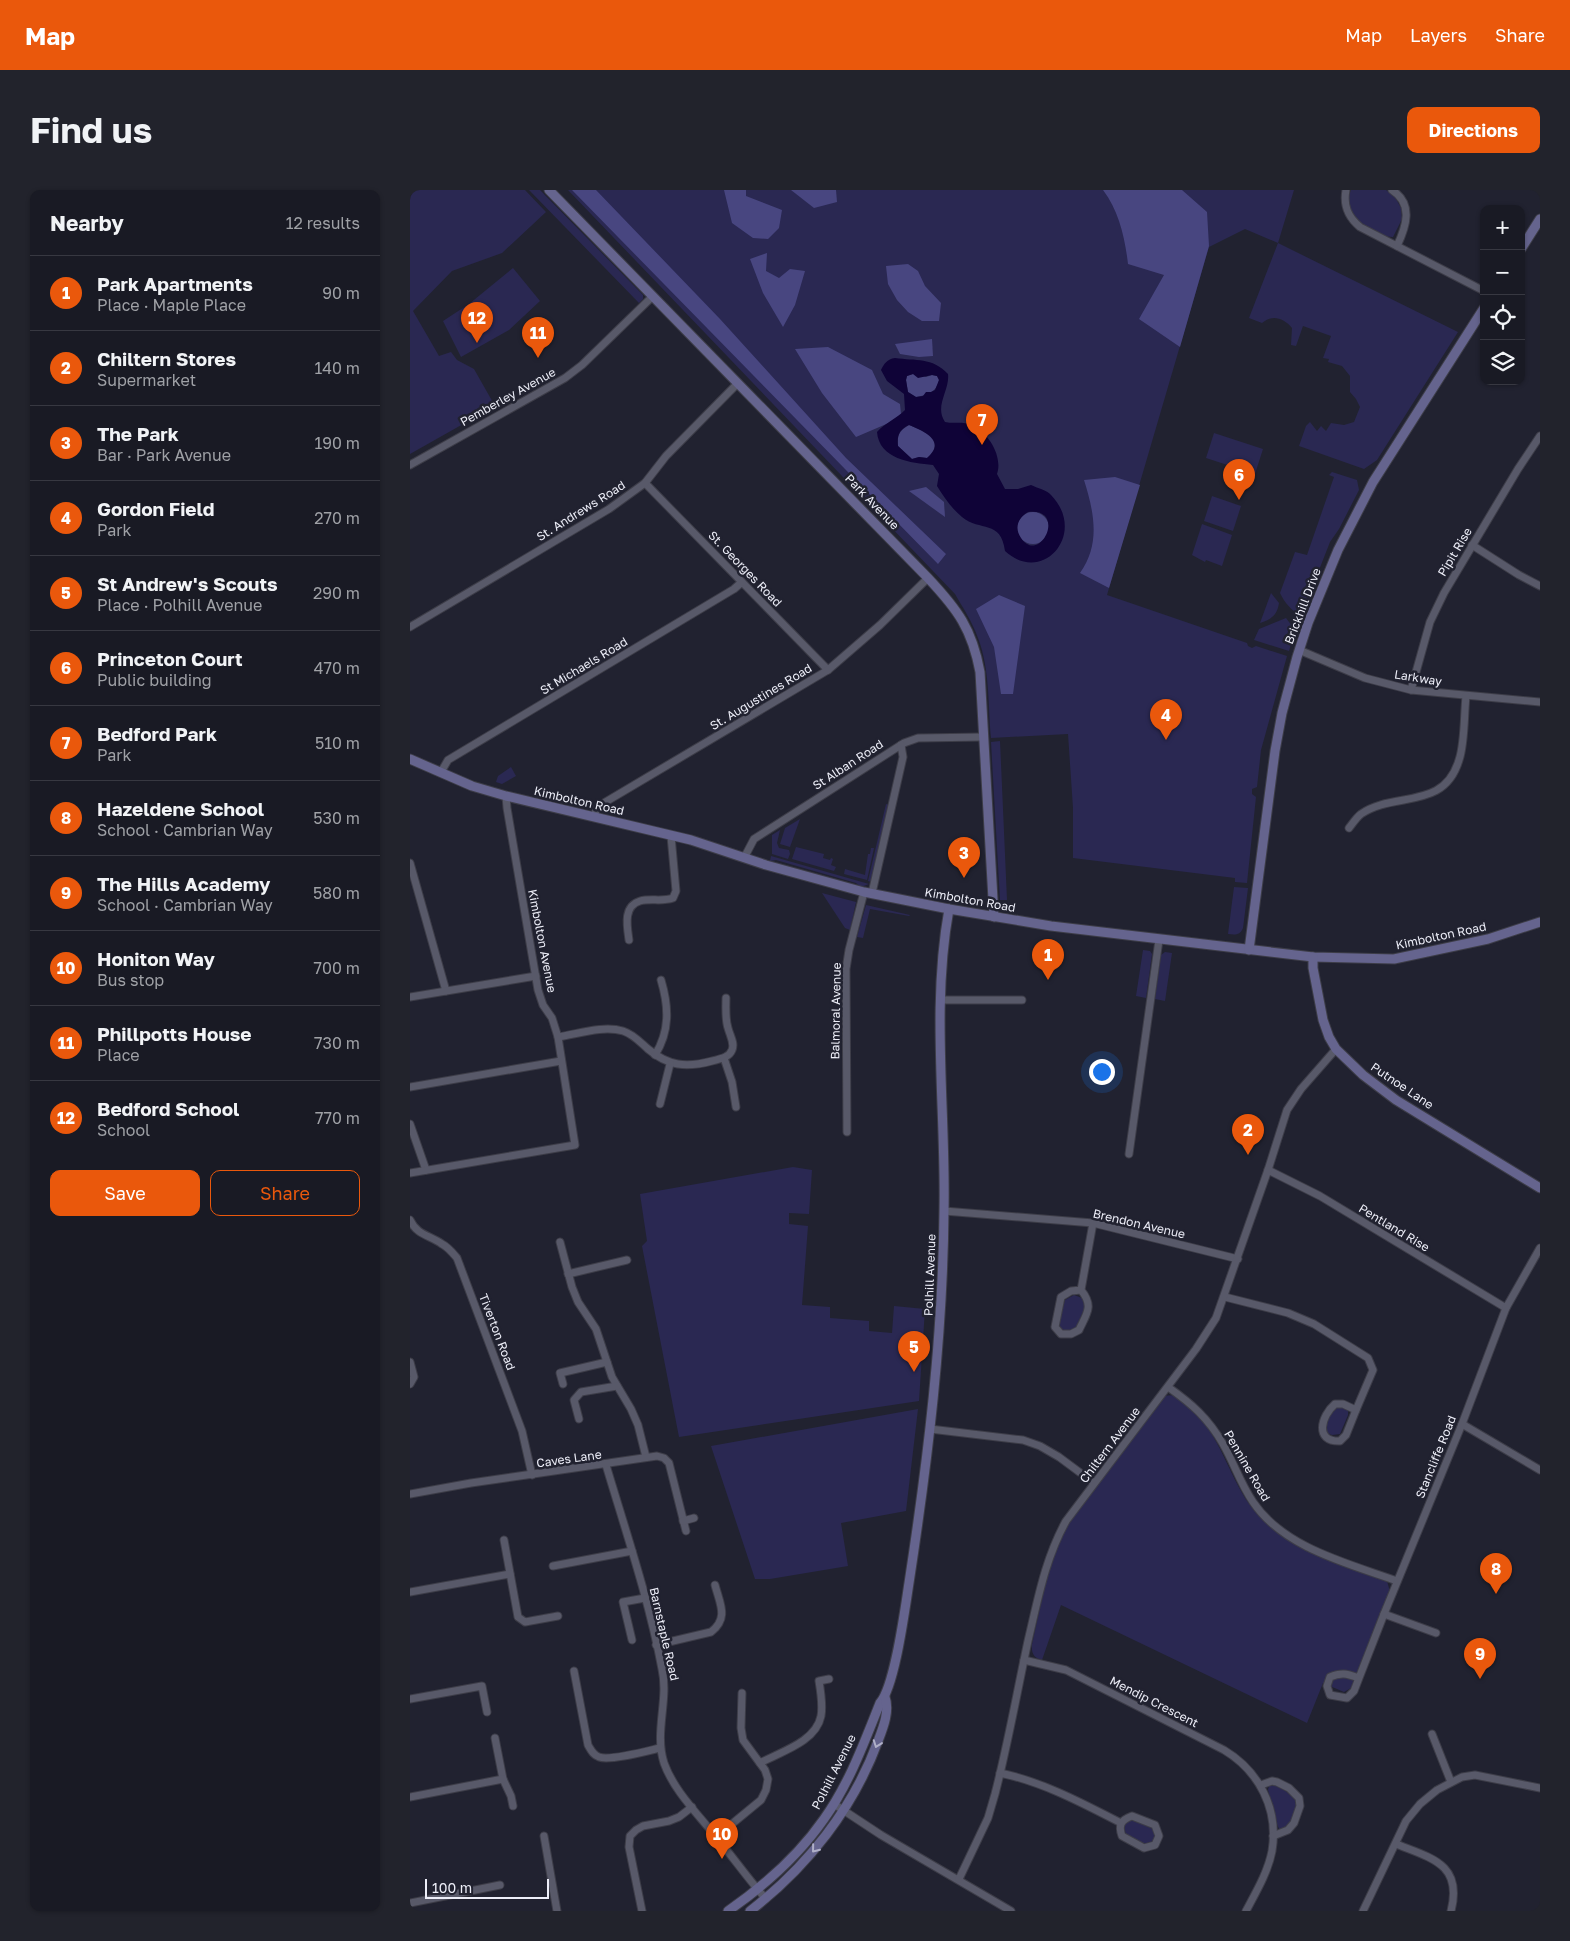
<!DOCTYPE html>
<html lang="en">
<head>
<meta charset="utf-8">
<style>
  body { margin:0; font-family:"Golos Text",sans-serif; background:#22232c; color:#f1f3f6 }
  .controls { position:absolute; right:15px; top:15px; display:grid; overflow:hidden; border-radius:10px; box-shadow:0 1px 4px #0004 }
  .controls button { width:45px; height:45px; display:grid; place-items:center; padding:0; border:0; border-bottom:1px solid #373841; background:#191a24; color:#f1f3f6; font:25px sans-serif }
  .scale { position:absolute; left:15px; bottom:12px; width:124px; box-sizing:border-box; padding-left:5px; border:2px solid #edeef8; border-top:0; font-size:14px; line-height:18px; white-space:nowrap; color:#edeef8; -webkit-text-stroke:4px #212230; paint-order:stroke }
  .you { position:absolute; left:691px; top:881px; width:18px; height:18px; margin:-12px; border:4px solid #fff; border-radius:50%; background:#1a73e8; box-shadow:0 0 0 8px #1a73e833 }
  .badge { display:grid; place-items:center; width:32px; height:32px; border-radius:50%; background:#ea580c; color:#fff; font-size:16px; font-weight:700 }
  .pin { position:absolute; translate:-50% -41px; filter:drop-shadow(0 1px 2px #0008) }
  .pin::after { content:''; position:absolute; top:26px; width:18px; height:15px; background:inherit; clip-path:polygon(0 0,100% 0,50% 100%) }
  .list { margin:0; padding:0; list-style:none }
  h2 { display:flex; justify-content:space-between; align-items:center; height:65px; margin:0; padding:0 20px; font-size:21px }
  h2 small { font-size:16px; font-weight:400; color:#9fa1a6 }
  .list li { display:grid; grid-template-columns:32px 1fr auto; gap:15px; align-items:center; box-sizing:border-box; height:75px; padding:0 20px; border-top:1px solid #373841 }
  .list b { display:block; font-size:19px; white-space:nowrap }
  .list p { margin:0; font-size:16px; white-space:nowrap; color:#9fa1a6 }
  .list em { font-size:16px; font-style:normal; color:#9fa1a6 }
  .actions { display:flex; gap:10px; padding:15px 20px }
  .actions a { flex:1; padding:11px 0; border:1px solid #ea580c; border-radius:10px; text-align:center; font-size:18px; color:#ea580c }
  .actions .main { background:#ea580c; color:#fff }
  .icon { flex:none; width:28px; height:28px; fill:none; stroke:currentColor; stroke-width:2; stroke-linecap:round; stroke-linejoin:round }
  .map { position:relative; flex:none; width:1130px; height:1721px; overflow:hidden; border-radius:10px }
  header { display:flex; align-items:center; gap:30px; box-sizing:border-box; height:70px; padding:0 25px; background:#ea580c; color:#fff }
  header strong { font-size:24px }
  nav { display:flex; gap:28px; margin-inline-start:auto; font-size:18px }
  .intro { display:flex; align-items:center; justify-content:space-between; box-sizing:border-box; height:120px; padding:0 30px }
  h1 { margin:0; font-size:35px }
  .button { padding:12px 22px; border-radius:10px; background:#ea580c; color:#fff; font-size:18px; font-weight:700 }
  main { display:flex; gap:30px; padding:0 30px }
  aside { flex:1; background:#191a24; border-radius:10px; box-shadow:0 1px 4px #0004 }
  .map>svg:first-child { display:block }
</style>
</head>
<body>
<header>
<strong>Map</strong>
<nav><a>Map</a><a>Layers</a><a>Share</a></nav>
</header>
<div class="intro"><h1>Find us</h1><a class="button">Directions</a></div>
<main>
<aside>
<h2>Nearby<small>12 results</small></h2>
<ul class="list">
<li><span class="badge">1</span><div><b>Park Apartments</b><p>Place · Maple Place</p></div><em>90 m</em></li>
<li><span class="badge">2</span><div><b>Chiltern Stores</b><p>Supermarket</p></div><em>140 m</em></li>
<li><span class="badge">3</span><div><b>The Park</b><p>Bar · Park Avenue</p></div><em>190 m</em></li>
<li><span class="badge">4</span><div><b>Gordon Field</b><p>Park</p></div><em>270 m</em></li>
<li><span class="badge">5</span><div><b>St Andrew's Scouts</b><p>Place · Polhill Avenue</p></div><em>290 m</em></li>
<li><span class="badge">6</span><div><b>Princeton Court</b><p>Public building</p></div><em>470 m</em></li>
<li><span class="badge">7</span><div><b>Bedford Park</b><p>Park</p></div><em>510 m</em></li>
<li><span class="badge">8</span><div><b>Hazeldene School</b><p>School · Cambrian Way</p></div><em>530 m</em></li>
<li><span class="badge">9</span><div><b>The Hills Academy</b><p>School · Cambrian Way</p></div><em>580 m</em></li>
<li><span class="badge">10</span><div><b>Honiton Way</b><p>Bus stop</p></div><em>700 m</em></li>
<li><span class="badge">11</span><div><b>Phillpotts House</b><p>Place</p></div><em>730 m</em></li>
<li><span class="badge">12</span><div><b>Bedford School</b><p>School</p></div><em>770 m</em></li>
</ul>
<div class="actions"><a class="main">Save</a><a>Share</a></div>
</aside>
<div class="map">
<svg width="1130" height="1721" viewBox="0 0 1130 1721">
  <rect width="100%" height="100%" fill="#212230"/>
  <g fill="#2a2852">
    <polygon points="0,0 115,0 136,22 92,63 42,81 3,121 29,166 41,162 47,170 64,179 85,216 0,264"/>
    <polygon points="119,0 130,0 233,105 233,109 229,113"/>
    <path d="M 158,0 L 884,0 L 868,53 L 1048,142 L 967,270 L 954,279 L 889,256 L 896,236 L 900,232 L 907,241 L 911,236 L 916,241 L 921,233 L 934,235 L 944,232 L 950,217 L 946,209 L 940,202 L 940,186 L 932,176 L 918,172 L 919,169 L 913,168 L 921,146 L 893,136 L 886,156 L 881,155 L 882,138 C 874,128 862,124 852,133 L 839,128 L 868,53 L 835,39 L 799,57 L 697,405 L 837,453 L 838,456 L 842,458 L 846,456 L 877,466 L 851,560 L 847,597 L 842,599 L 842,604 L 846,607 L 837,693 L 825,692 L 825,688 L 663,668 L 663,618 L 658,544 L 581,548 C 578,515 580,479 568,448 C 562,431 553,418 545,404 Z"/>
    <path d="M 941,0 L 976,0 L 984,5 L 991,18 L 992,29 L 983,47 C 960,47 929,26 941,0 Z"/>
    <polygon points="103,78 130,111 99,140 51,167 33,131 59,114"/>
    <polygon points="804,243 853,259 845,284 796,268"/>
    <path d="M 922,282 L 947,290 L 949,300 L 929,339 L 920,352 L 891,426 C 882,421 874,412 870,403 L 885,362 L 897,365 L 924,287 L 919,285 Z"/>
    <polygon points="802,306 831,316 823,341 794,331"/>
    <polygon points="792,334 822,345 812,376 796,370 795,372 782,365"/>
    <path d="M 861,403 L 869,413 C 867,426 861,429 850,433 Z"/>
    <polygon points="876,428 885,440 879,461 844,450 849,439"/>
    <polygon points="590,551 597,710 590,710 581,552"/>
    <polygon points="101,577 106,586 92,594 86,592 88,586"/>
    <polygon points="476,614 479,615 461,692 458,691"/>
    <polygon points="390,629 380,657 370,654 375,638"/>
    <polygon points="370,640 367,653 369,658 379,660 380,664 378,669 362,664 362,645"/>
    <polygon points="386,657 414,664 413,668 420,670 421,668 423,669 421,675 426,677 424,681 382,669"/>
    <polygon points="461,658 464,658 457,690 434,684 435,679 455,685 458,664 460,664"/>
    <polygon points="361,666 459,694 451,697 446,693 366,670 360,671"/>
    <path d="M 824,697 L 838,698 L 833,738 C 830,745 826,745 818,744 Z"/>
    <polygon points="412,703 446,712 440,740 435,738"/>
    <polygon points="456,715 500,725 499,726 460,719 453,748 447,747"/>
    <polygon points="733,760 740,761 742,764 736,808 726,806"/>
    <polygon points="755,762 762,763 755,811 745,809 751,765"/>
    <polygon points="383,977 402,980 399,1024 379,1023 379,1034 398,1036 392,1115 420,1117 420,1128 459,1131 459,1141 482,1143 484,1116 515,1119 509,1211 269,1247 232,1056 237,1051 230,1004"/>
    <polygon points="664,1105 672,1108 676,1115 666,1138 657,1141 651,1139 649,1133 655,1110"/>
    <path d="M 765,1205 C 775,1214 787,1223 795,1234 C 812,1257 820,1284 835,1308 C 866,1357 926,1372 977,1391 L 980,1402 L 941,1498 L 934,1502 L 913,1493 L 897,1533 L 651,1415 L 632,1470 C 624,1468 621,1463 622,1454 L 640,1373 L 656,1337 L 752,1206 Z"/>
    <polygon points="929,1214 938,1220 938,1225 930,1244 922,1245 917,1243 914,1233 922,1216"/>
    <polygon points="508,1219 496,1321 431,1333 438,1376 360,1389 345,1389 301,1256"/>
    <path d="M 865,1595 C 891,1609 892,1610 879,1637 L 870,1640 C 866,1635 861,1610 858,1600 L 859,1596 Z"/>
    <polygon points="722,1629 743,1639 746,1644 745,1651 735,1654 716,1645 714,1636 716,1632"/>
  </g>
  <g fill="#484680">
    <polygon points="162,0 186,0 310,129 436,268 536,364 528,374"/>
    <polygon points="314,0 336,0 336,6 372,20 369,38 358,49 343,48 322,33"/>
    <polygon points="381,0 426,0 427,12 404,18"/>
    <path d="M 693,0 L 772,0 L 797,22 L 799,56 L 770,157 L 729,129 L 754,85 L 718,74 C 715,48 709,21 693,0 Z"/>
    <polygon points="357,63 356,81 369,88 380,79 395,81 385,115 373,137 353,103 340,69"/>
    <polygon points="498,74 508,81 515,96 531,113 529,131 512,131 498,122 487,110 478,94 476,76"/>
    <polygon points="522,149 523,166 509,167 490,164 485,154"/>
    <polygon points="418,157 462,180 473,204 490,214 491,224 481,232 446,247 412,203 385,159"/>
    <path d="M 503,184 L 516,187 L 522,185 L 527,186 L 529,190 C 527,202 517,205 506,207 L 498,202 L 496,190 L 497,186 Z"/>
    <path d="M 499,235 C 514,241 537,251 517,268 L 509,267 L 502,269 L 488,256 C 487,245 489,241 499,235 Z"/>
    <path d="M 705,287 L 730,295 L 699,398 L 670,383 C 691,354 684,322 674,290 Z"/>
    <polygon points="516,297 534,312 535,327 499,301"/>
    <circle cx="623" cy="338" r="16"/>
    <polygon points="589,405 615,416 603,504 591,504 584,457 566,419"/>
  </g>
  <path fill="#0f0337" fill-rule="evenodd" d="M 485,168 C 506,171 522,167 538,184 C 540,200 524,216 535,232 C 544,234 553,231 562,235 C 579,243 593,267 587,284 L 595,299 L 608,299 L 621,295 C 627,298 637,300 641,305 C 678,343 633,396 595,361 C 591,329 570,342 552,327 C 541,318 534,307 527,296 L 529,284 L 523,275 C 501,273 469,269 467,242 C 475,233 486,229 495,220 L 494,204 L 477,191 L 471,180 C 474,174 477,169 485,168 ZM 503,184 L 508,188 L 522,185 L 527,186 L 529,190 L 525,200 L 521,202 L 516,202 L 513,206 L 506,207 L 498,202 L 496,190 L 497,186 ZM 499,235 C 514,241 537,251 517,268 L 509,267 L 502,269 L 488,256 C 487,245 489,240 499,235 ZM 618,322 C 658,317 630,376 611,348 C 604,338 608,328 618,322 Z"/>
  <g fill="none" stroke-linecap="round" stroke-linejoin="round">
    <defs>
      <g id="street">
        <path d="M 936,0 C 933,16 938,27 950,37 L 1074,101"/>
        <path d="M 982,0 C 1004,14 996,37 987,56"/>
        <polyline points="0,275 155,188 172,175 243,106"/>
        <polyline points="235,293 418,480"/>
        <polyline points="1062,355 1109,385 1130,396"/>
        <polyline points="0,437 199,319 235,293 256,266 328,193"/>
        <polyline points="889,460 955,488 1001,500 1130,512"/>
        <polyline points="1001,500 1020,432 1034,403 1108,279 1130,246"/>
        <polyline points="31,582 38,570 324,399 332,392"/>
        <polyline points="184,627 187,617 418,480 470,435 518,388"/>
        <path d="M 939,638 C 943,633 946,628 951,624 C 984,601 1034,621 1049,570 C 1055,553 1054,524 1056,506"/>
        <polyline points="334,668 344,649 494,553 508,548 574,547"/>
        <polyline points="0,673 36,801"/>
        <polyline points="462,703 493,567 491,555"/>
        <path d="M 219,750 C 217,736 213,716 230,711 C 241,708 252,712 263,708 L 266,701 L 261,646"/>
        <polyline points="0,807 126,786"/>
        <polyline points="531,810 612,810"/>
        <path d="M 148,847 C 168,844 193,835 213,841 C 223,844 230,852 238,859 C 258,876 276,878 302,871 C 309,869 319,868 322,860 C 325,853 320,846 318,838 C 315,829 316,817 316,808"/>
        <path d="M 245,865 C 260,841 259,817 251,790"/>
        <polyline points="314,868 322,892 326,917"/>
        <polyline points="0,897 151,871"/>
        <polyline points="250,914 260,874"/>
        <polyline points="0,934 16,980"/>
        <polyline points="437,942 436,779 439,760 454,702"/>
        <polyline points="719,964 749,750"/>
        <polyline points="858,980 910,1006 1096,1118"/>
        <polyline points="0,983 165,955 148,847 142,828 133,815 128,800 97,618 96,606"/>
        <polyline points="534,1021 683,1033 828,1069"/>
        <path d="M 0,1030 C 7,1045 19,1045 32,1054 C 38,1057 42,1062 47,1068 L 112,1241 L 122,1285"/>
        <polyline points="150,1052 162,1097 168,1112 186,1139 202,1187 221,1219 228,1235 236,1267"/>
        <polyline points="158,1084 217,1070"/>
        <path d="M 671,1100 L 661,1101 L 651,1107 L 645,1137 L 651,1144 L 661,1144 L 669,1140 C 677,1123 684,1116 671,1100 L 683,1033"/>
        <polyline points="815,1107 878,1123 904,1134 958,1168 963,1180 946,1220"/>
        <polyline points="0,1172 4,1187 0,1194"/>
        <polyline points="153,1194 150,1183 197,1172"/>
        <path d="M 758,1197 C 782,1214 798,1228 813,1254 C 824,1273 830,1293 843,1312 C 874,1358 937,1373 987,1391"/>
        <path d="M 925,1214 L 933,1214 L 946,1220 L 936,1245 L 930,1251 C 904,1252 911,1226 925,1214 Z"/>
        <polyline points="169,1229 164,1210 171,1202 207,1196"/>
        <polyline points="1052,1234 1130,1280"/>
        <polyline points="520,1239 613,1250 630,1256 649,1267 684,1293"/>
        <path d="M 196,1275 C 216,1342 239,1410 252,1479 C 259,1510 244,1542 254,1573 C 264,1601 288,1624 306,1647 C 323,1667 338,1689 356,1709"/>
        <polyline points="0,1304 61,1293 247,1266 254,1268 259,1273 276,1341"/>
        <polyline points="273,1331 284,1328"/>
        <polyline points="94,1350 108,1427 115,1432 148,1426"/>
        <polyline points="143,1376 222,1361"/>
        <polyline points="0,1402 100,1384"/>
        <polyline points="974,1424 1026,1443"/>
        <polyline points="222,1450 213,1412 235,1408"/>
        <path d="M 246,1455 L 301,1442 C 319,1428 310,1414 305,1395"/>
        <path d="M 614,1470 L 656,1480 L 814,1560 C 849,1581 869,1619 862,1661 C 858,1682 846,1702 836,1721"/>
        <path d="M 164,1481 L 178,1555 C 181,1560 183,1565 189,1567 C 200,1571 237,1561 250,1558"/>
        <path d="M 949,1488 C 937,1484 932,1482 920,1487 L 917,1496 L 920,1505 L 937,1508 L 944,1501 L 949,1488 L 974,1424 L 1052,1234 L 1096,1118 L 1130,1058"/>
        <polyline points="0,1509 72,1496 77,1522"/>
        <polyline points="1022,1544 1041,1592"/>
        <polyline points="85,1548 93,1589 101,1606 103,1616"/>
        <path d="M 350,1573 C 370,1562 406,1552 411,1526 C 413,1515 411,1503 409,1491 L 419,1489"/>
        <path d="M 590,1583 C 633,1592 672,1613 711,1633"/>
        <polyline points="851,1595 862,1591 867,1592 879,1598 889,1608 890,1616 884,1633 878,1640 863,1646"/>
        <polyline points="0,1607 93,1589"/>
        <polyline points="424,1614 471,1645 601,1721"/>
        <path d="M 722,1626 L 745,1635 L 749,1646 L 745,1655 L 734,1658 L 712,1646 C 708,1635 711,1630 722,1626 Z"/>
        <polyline points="134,1646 147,1721"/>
        <polyline points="306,1647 351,1610 356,1600 358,1589 355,1580 333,1550 331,1538 332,1503"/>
        <path d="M 986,1654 C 1021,1668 1053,1674 1041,1721"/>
        <path d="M 549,1689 L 578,1628 L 585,1604 C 598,1554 607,1502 618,1451 C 628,1409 635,1369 656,1331 L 786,1159 L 806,1128 L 858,980 L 877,920 L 891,899 L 926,859"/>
        <polyline points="0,1713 90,1695"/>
        <polyline points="232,1721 219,1657 220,1646 226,1640 233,1636 259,1631 269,1627 282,1617"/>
        <polyline points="953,1721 996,1631 1010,1614 1027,1600 1052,1587 1065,1585 1130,1598"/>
      </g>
      <g id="secondary">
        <path d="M 139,0 L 518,388 C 548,420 562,439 570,482 L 584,727"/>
        <polyline points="1111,59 1130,29"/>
        <polyline points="0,569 62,596 96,606 281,650 356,675 454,702 539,719 641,736 903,767 984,769 1078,749 1130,732"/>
        <polyline points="839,760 865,561 872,523 887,467 898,433 928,360 963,292 1074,118"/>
        <polyline points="903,767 903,778 913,830 919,847 926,859 953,885 986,910 1130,998"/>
        <path d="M 318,1721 C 354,1696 389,1665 414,1629 C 439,1594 454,1553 470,1513 C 485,1496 495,1418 499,1393 C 518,1269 533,1146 534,1020 C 536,921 521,818 539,719"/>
        <path d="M 340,1721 C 397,1677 443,1619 468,1551 C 473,1538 480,1521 475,1507"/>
      </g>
    </defs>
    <use href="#street" stroke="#3d3d48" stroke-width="9"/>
    <use href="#secondary" stroke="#3d3d48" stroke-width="11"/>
    <use href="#street" stroke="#585969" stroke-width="7"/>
    <use href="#secondary" stroke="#65648e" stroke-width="9"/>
  </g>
  <defs><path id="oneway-chevron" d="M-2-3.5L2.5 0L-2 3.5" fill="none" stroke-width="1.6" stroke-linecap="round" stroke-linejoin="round" transform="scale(1.25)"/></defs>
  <g stroke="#b0b0c8">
    <use href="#oneway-chevron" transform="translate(467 1554) rotate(110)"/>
    <use href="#oneway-chevron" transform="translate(405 1659) rotate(129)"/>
  </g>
  <g text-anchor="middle" stroke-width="5" stroke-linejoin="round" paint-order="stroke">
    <g font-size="12" fill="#edeef8" stroke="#212230">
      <text transform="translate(98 207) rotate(-29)" y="4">Pemberley Avenue</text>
      <text transform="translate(462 312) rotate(46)" y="4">Park Avenue</text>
      <text transform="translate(171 321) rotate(-32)" y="4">St. Andrews Road</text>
      <text transform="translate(1045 362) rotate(-59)" y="4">Pipit Rise</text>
      <text transform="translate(335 379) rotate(46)" y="4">St. Georges Road</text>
      <text transform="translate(893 416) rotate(-69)" y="4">Brickhill Drive</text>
      <text transform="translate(174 476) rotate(-31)" y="4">St Michaels Road</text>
      <text transform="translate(1008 488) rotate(9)" y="4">Larkway</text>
      <text transform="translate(351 507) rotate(-31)" y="4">St. Augustines Road</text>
      <text transform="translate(438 575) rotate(-33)" y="4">St Alban Road</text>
      <text transform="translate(169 611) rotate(13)" y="4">Kimbolton Road</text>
      <text transform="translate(560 710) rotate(10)" y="4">Kimbolton Road</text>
      <text transform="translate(1031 746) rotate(-12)" y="4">Kimbolton Road</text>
      <text transform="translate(132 751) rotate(79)" y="4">Kimbolton Avenue</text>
      <text transform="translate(426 821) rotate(-89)" y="4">Balmoral Avenue</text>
      <text transform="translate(992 896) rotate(34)" y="4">Putnoe Lane</text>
      <text transform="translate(729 1034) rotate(13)" y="4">Brendon Avenue</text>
      <text transform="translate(984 1038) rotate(31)" y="4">Pentland Rise</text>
      <text transform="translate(520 1085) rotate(-88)" y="4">Polhill Avenue</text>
      <text transform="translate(87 1142) rotate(69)" y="4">Tiverton Road</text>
      <text transform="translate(700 1255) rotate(-53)" y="4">Chiltern Avenue</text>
      <text transform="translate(1026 1267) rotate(-68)" y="4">Stancliffe Road</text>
      <text transform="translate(159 1269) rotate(-8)" y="4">Caves Lane</text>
      <text transform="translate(837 1276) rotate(60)" y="4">Pennine Road</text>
      <text transform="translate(254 1444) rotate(77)" y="4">Barnstaple Road</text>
      <text transform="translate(744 1512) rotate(27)" y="4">Mendip Crescent</text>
      <text transform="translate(424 1582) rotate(-63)" y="4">Polhill Avenue</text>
    </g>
  </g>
</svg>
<div class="controls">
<button>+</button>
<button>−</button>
<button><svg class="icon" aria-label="locate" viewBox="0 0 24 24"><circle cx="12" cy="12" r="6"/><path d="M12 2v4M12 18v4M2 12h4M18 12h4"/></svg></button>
<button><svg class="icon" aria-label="layers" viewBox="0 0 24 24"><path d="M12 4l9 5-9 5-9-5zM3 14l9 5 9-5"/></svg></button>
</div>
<div class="scale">100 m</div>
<div class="you"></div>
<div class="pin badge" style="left:638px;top:790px">1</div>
<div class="pin badge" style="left:838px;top:965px">2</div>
<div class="pin badge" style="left:554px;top:688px">3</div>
<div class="pin badge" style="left:756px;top:550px">4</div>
<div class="pin badge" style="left:504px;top:1182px">5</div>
<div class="pin badge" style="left:829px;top:310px">6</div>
<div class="pin badge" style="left:572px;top:255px">7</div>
<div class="pin badge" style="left:1086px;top:1404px">8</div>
<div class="pin badge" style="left:1070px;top:1489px">9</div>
<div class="pin badge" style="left:312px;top:1669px">10</div>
<div class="pin badge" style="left:128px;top:168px">11</div>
<div class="pin badge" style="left:67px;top:153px">12</div>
</div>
</main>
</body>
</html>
